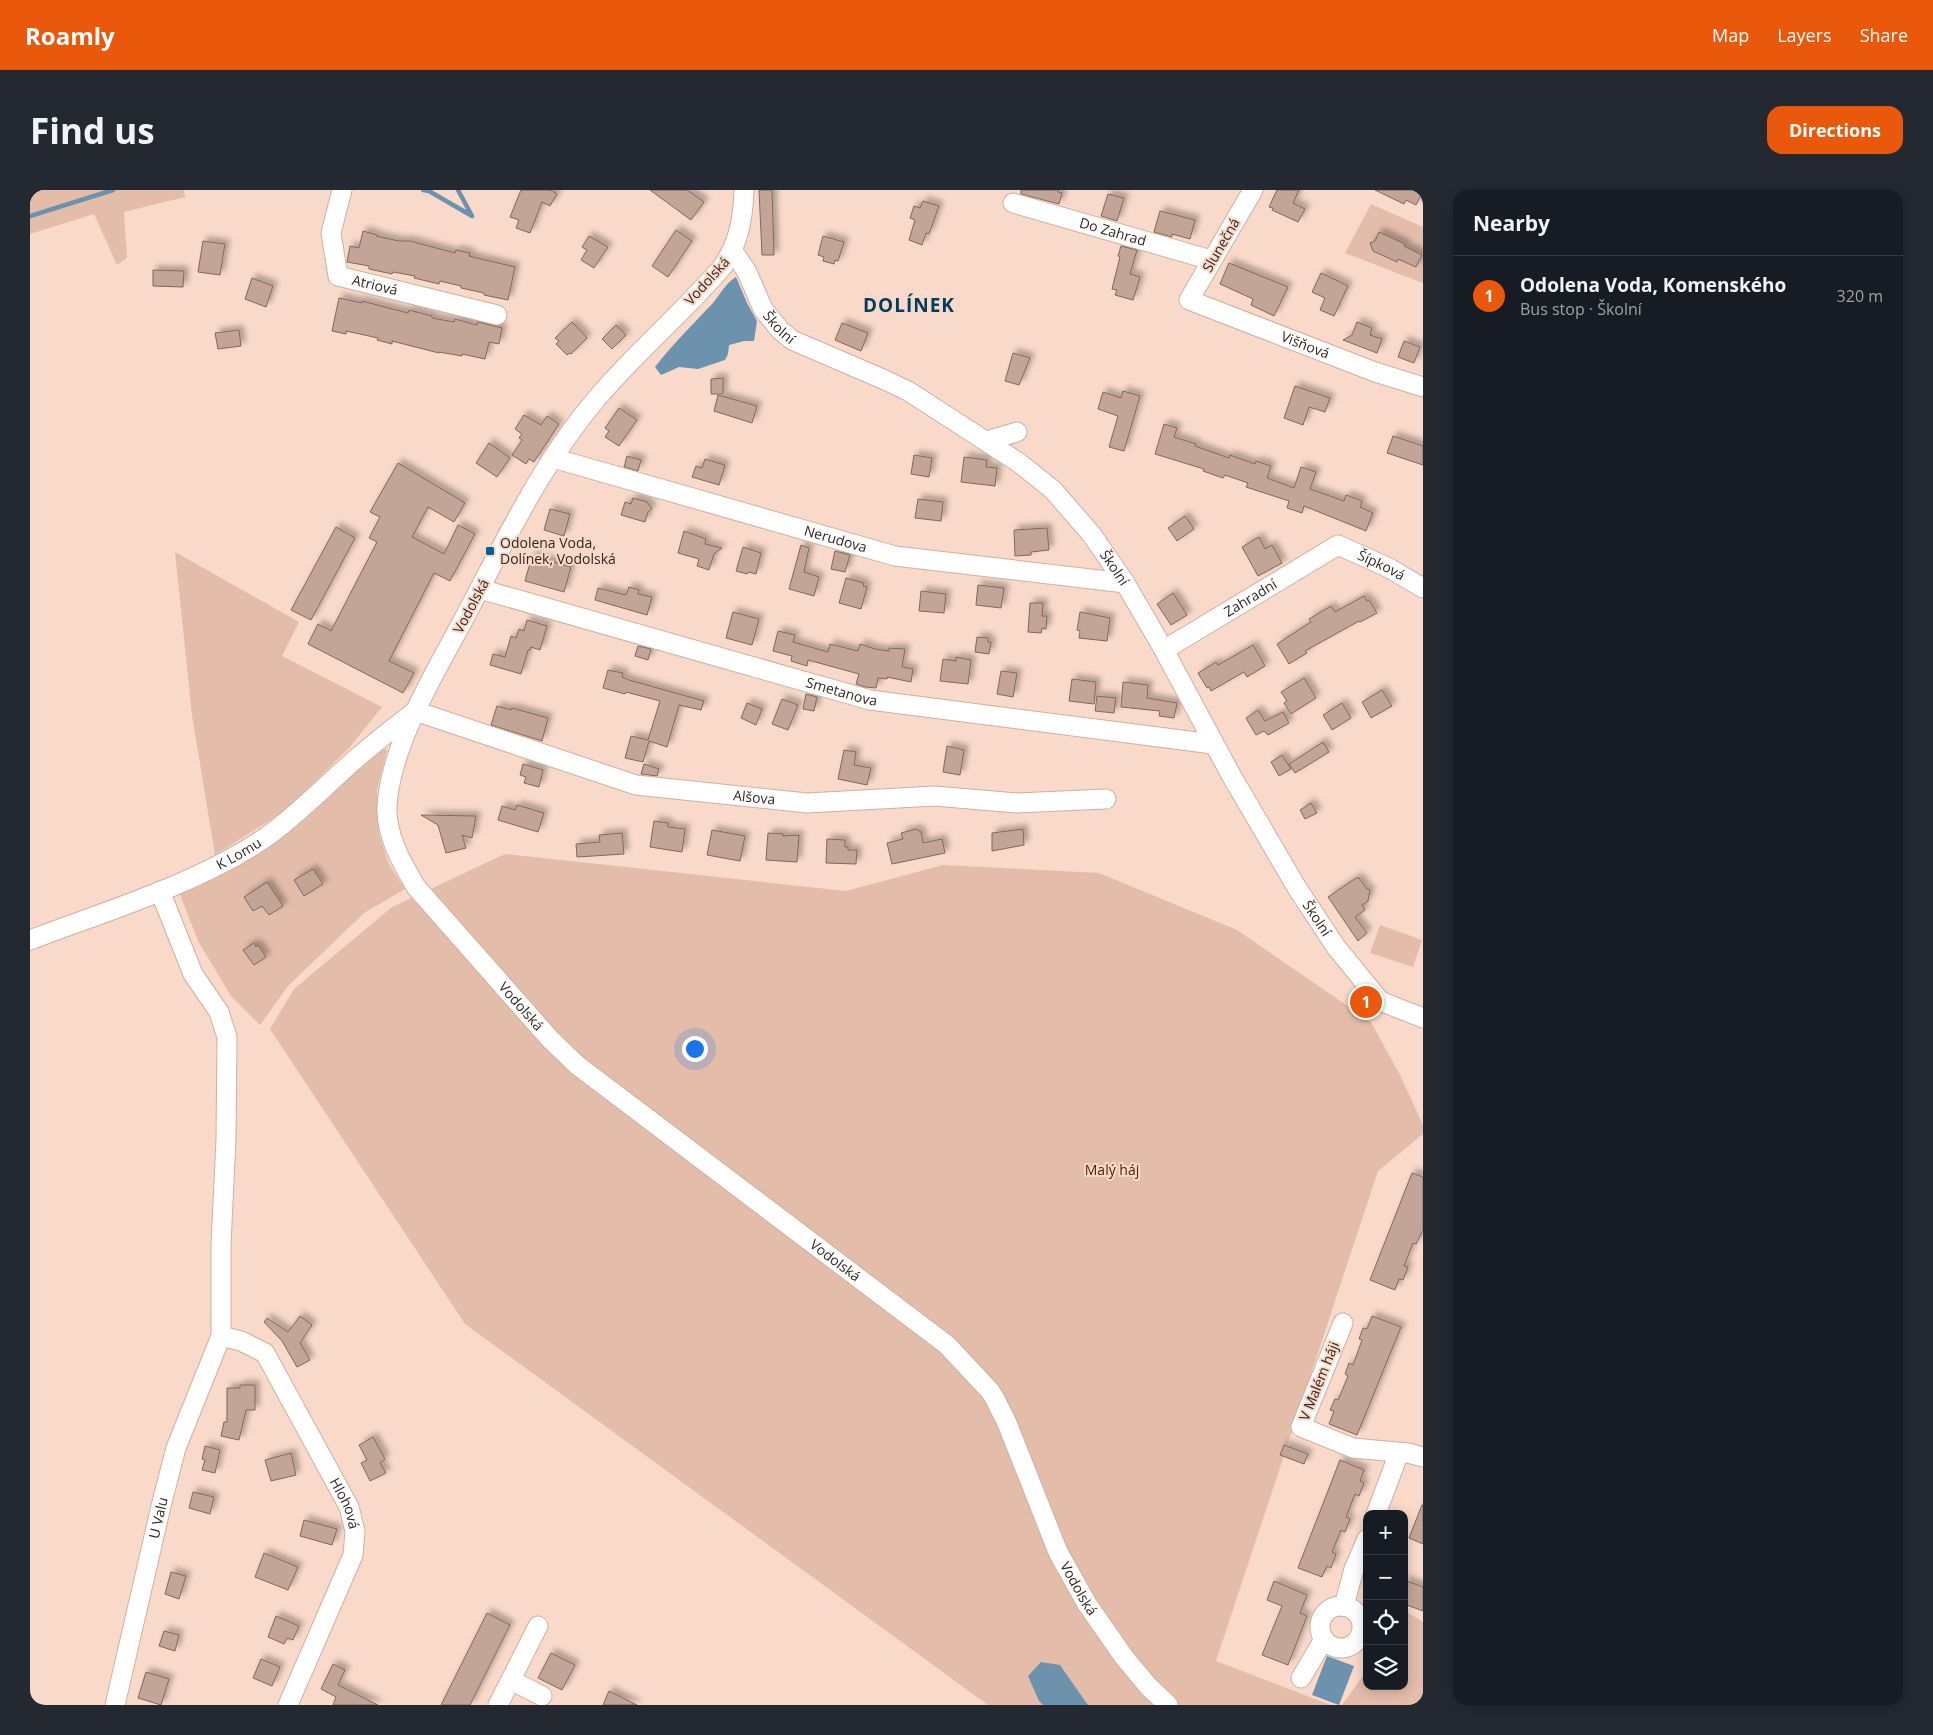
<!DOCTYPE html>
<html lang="en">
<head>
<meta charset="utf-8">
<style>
  body { margin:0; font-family:"Open Sans",sans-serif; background:#242831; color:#f1f3f6 }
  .controls { position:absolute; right:15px; bottom:15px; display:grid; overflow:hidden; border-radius:10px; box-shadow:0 2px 12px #0003 }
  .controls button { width:45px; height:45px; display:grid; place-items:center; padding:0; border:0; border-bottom:1px solid #363941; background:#171b24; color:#f1f3f6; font:25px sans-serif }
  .you { position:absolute; left:664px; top:858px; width:18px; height:18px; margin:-12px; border:4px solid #fff; border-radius:50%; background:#1a73e8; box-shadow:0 0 0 8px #1a73e833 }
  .badge { display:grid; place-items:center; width:32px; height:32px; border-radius:50%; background:#ea580c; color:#fff; font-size:16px; font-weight:700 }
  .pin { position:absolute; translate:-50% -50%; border:2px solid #fff; box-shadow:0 1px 5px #0006 }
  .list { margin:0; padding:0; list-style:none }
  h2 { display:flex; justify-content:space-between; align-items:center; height:65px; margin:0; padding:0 20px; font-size:21px }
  h2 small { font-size:16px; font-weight:400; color:#9ea1a6 }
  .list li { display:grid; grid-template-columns:32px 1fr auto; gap:15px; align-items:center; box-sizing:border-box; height:80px; padding:0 20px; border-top:1px solid #363941 }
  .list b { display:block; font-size:19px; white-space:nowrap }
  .list p { margin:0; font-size:16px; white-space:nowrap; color:#9ea1a6 }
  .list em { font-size:16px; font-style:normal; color:#9ea1a6 }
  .icon { flex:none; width:28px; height:28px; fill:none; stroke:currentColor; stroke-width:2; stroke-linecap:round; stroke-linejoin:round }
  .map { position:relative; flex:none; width:1393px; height:1515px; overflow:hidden; border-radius:15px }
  header { display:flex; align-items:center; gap:30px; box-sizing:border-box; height:70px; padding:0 25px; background:#ea580c; color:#fff }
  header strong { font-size:24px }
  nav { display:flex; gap:28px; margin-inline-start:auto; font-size:18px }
  .intro { display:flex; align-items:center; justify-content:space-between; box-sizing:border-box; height:120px; padding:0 30px }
  h1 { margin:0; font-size:35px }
  .button { padding:12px 22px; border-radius:15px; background:#ea580c; color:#fff; font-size:18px; font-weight:700 }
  main { display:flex; gap:30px; padding:0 30px }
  aside { flex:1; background:#171b24; border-radius:15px; box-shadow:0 2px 12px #0003 }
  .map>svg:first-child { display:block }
</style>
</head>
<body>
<header>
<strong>Roamly</strong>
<nav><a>Map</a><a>Layers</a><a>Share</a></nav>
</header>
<div class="intro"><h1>Find us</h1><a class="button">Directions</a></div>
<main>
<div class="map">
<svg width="1393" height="1515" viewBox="0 0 1393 1515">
  <defs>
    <filter id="shadow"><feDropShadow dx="4.5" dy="-4.5" stdDeviation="2.5" flood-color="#0004"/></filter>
  </defs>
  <rect width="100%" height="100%" fill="#f8d9ca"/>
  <g fill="#e3bcaa">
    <polygon points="0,0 154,0 155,7 94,22 97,68 87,75 64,24 0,44"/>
    <polygon points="1341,14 1393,37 1393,93 1315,63"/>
    <polygon points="145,362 269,432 252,466 352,517 319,558 256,620 185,665 162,525"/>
    <polygon points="350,556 357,560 347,600 349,644 359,674 375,699 334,723 258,796 230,835 201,806 168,751 148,699"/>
    <polygon points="475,664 816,701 913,675 1069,683 1207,740 1341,832 1370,885 1393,935 1393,944 1348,981 1186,1471 1301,1515 1058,1515 1030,1475 1009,1511 1013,1515 958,1515 435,1134 240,839 264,799 362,717"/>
    <polygon points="1350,735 1392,750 1383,777 1340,763"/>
    <polygon points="1377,1422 1393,1432 1393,1515 1312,1515 1337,1480 1337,1496 1374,1496 1374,1425"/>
  </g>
  <g fill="#6c92ae">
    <path d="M 706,87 L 717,113 L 727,131 L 724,151 L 714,151 L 699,155 L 698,164 L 695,170 L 668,179 L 649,177 L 631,185 L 625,177 C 643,154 663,134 683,113 C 691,103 695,94 706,87 Z"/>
    <polygon points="1297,1466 1324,1476 1309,1515 1282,1505"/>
    <polygon points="1011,1472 1030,1475 1058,1515 1013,1515 1009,1511 998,1486"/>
  </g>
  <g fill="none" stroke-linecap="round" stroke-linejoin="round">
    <g stroke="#6c92ae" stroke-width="4.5">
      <polyline points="393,0 399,1 442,26 428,0"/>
      <polyline points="0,26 83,0"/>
    </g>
  </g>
  <g fill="#c3a597" stroke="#82675a" filter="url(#shadow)">
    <polygon points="491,0 520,0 527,4 520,16 512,12 500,43 486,38 489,30 480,27"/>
    <polygon points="620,0 657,0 674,12 661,30"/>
    <polygon points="729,0 742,0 744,65 732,65"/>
    <polygon points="991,0 1029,0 1028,2 1032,3 1029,14 991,4"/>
    <polygon points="1247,0 1269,0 1263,13 1275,19 1268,32 1242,20 1243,18 1239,17"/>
    <polygon points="1345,0 1393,0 1393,1 1386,15 1376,10 1374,14"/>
    <polygon points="1078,4 1094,8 1087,31 1071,26"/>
    <polygon points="893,11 909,16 899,44 896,43 892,55 879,50 885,30 880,28 884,16 890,18"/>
    <polygon points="1130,21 1165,30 1160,49 1142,44 1142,47 1124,42"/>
    <polygon points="646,40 662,51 638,87 622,76"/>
    <polygon points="333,41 347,45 346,46 369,51 380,51 425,63 426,60 440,63 439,66 485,77 478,110 454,105 454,103 431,98 431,96 410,91 409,94 384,88 385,86 363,82 362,84 339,79 339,76 317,72 320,56 329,58"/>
    <polygon points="1349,42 1375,54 1374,56 1392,65 1386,77 1368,69 1367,72 1343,61 1340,53 1345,51"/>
    <polygon points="559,46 578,57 564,78 551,70 557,60 552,57"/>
    <polygon points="793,46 814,52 808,71 805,70 804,74 793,71 794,67 788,65"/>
    <polygon points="173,51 195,54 190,85 168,82"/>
    <polygon points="1091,56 1107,60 1100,84 1110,87 1103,110 1085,105 1087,100 1082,99 1090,67 1088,66"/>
    <polygon points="1199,73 1258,97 1244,126 1221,115 1223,109 1190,94"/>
    <polygon points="123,80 154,81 153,97 123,96"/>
    <polygon points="1291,83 1318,96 1304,126 1290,120 1295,108 1282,102"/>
    <polygon points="222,88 243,96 236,117 215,109"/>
    <polygon points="309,108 332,113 332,111 378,123 379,120 402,126 402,128 424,132 425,129 447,135 448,132 472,138 469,154 459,152 455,169 432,164 432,166 409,162 409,163 362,151 362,154 347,150 348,148 316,141 316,144 302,141"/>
    <polygon points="542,132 557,148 541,164 540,163 537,165 526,154 529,151 525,148"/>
    <polygon points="1327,132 1342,138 1340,145 1352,149 1347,163 1313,150 1322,145"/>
    <polygon points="812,133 838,143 831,161 805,150"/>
    <polygon points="586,135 596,145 582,159 572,149"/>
    <polygon points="209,140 211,156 188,159 185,143"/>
    <polygon points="1374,151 1390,157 1384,173 1368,167"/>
    <polygon points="983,163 1000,168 989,195 975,191"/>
    <polygon points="693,188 693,204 681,204 681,189"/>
    <polygon points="1265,196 1300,208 1295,222 1279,217 1273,235 1254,228"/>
    <polygon points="1093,201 1110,206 1094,261 1079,257 1088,226 1068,219 1073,202 1091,208"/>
    <polygon points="688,205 727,216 722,233 684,221"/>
    <polygon points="589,218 607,230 589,256 575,247 579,241 575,238"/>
    <polygon points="494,225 511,235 517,226 529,234 504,272 499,269 496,274 482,265 492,250 489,248 492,244 485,239"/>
    <polygon points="1134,234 1147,238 1144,247 1166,254 1165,256 1199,268 1200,265 1225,274 1226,271 1241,276 1237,288 1264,298 1271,277 1286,282 1280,299 1314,311 1316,305 1332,311 1330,317 1343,323 1336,341 1274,316 1272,323 1257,318 1259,311 1216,297 1218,293 1195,285 1193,288 1173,281 1174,279 1125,264"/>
    <polygon points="1363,246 1393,256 1393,275 1357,263"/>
    <polygon points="459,253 480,268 467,287 446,273"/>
    <polygon points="884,265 902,268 899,287 881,284"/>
    <polygon points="597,266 611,270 608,281 594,277"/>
    <polygon points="934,267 957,270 956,277 967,278 965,296 931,292"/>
    <polygon points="675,269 695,275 689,295 662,287 666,276 672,278"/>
    <polygon points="368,273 435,313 424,332 398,317 382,347 414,364 428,335 445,344 420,391 404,383 359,471 384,483 373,503 278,454 288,434 301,441 347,352 339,348 350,327 340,322"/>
    <polygon points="603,308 617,312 622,319 618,322 615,332 591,325 595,312 601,314"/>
    <polygon points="888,309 913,312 911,331 885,328"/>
    <polygon points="520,319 540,324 534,346 514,340"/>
    <polygon points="1155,326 1164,339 1147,351 1138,338"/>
    <polygon points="306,337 325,348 281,430 261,420"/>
    <polygon points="1017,338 1019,360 1001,362 1001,365 985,366 984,340"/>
    <polygon points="654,341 676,349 675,354 692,358 684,364 679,380 667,376 669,369 648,363"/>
    <polygon points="1229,347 1235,359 1242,355 1252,373 1228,386 1212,357"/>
    <polygon points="771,355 779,358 774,382 789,387 784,406 759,399"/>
    <polygon points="713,357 731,363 726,384 718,382 717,384 706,381"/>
    <polygon points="805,361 820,365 815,382 801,379"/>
    <polygon points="502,366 541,377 534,402 495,391"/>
    <polygon points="816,388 834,393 833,396 837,397 831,419 809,413"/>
    <polygon points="948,395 974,398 971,418 946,415"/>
    <polygon points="599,397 609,400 608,404 622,407 617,425 565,410 568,398 596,405"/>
    <polygon points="891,401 916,404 914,423 889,421"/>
    <polygon points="1143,403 1157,425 1141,435 1127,414"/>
    <polygon points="1334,406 1337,411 1339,410 1347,423 1330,432 1329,431 1275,461 1277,463 1259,474 1247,454 1281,432 1279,429 1301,416 1305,422"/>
    <polygon points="1000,413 1013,413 1012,426 1017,426 1016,439 1012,438 1011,443 998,442"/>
    <polygon points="703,422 729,429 722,455 696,448"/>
    <polygon points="1050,422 1080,428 1077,451 1049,448 1050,441 1047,440"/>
    <polygon points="497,430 517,436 510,460 501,457 500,460 498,460 491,484 460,475 463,464 475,467 481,446 486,448 489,439 494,441"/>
    <polygon points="748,441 765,445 763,452 798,462 800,454 828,461 830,454 845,459 859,461 859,458 875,459 872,477 883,479 881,492 857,487 857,489 848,488 846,498 835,497 826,494 829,484 778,470 777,476 761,471 762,466 743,461"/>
    <polygon points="947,447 958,448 958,452 961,452 959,464 945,462"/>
    <polygon points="1223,455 1235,476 1217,487 1214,482 1181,501 1179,497 1177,498 1168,483 1186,472 1188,475"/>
    <polygon points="608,456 621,459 618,470 605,466"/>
    <polygon points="926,467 941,470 938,494 910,491 913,469 926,471"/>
    <polygon points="578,480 593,483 592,487 599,490 674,511 671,520 649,515 637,557 619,551 613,572 595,568 601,546 618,550 630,511 596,502 595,504 573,498"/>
    <polygon points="971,481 987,483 983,507 967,504"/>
    <polygon points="1274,488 1286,508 1261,524 1254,513 1257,511 1251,502"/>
    <polygon points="1042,489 1066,492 1064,514 1039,511"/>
    <polygon points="1093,492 1118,495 1117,508 1147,513 1144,528 1129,526 1130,521 1091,517"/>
    <polygon points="1352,500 1362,516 1341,528 1332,512"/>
    <polygon points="776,504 787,507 784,521 773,519"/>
    <polygon points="1067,506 1086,508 1084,523 1065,521"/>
    <polygon points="752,509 768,515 758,540 742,534"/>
    <polygon points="717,513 732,519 726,535 711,528"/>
    <polygon points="1312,513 1321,528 1302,540 1293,525"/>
    <polygon points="467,516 481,520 482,518 518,528 512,551 461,535"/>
    <polygon points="1228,520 1235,531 1253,522 1259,533 1238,545 1234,541 1226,545 1216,528"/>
    <polygon points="1293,552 1299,562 1265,583 1259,574"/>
    <polygon points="917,556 934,560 930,585 913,582"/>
    <polygon points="814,560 826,562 824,575 841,578 837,595 808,589"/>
    <polygon points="1252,565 1261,579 1249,586 1241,572"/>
    <polygon points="493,574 513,580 509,597 494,593 496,587 490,585"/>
    <polygon points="614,574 629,579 627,586 611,584"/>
    <polygon points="1281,613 1287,623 1275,629 1270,620"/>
    <polygon points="487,615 514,623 508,642 468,630 472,616 485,620"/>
    <polygon points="391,625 446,626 442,648 432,645 436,658 416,663 408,635"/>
    <polygon points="624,631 638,633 638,637 655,639 652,662 620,657"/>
    <polygon points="886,639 891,642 893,653 912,649 915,663 862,674 857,653 873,649 871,643"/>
    <polygon points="993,639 994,655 962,661 962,643"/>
    <polygon points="682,640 715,646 710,671 677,665"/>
    <polygon points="592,643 594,664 547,667 546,654 570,652 569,645"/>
    <polygon points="738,643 753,644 753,646 769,645 767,672 736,670"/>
    <polygon points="797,649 815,650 815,657 818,657 818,660 827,660 826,674 796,673"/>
    <polygon points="283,679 293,694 274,706 264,690"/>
    <polygon points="1326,688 1329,688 1337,699 1340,700 1338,711 1332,715 1335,720 1325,727 1337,743 1328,751 1298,707"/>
    <polygon points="237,692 253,716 239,725 232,716 223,721 214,707"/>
    <polygon points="224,753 226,757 228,755 236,767 224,775 213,760"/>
    <polygon points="1382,983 1393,987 1393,1040 1386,1054 1383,1053 1374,1076 1378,1077 1373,1090 1369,1089 1365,1100 1340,1090"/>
    <polygon points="270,1126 282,1135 270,1153 280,1170 267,1177 252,1151 234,1132 237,1128 258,1142"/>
    <polygon points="1342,1126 1371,1137 1327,1245 1299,1234 1304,1221 1300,1220 1305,1209 1308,1210 1318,1186 1315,1184 1319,1173 1323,1175 1332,1150 1329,1149 1333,1138 1337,1139"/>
    <polygon points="210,1195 225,1195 225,1220 216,1220 209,1250 191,1246 194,1232 197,1232 197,1198 210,1198"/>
    <polygon points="343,1247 355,1269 350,1273 356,1283 340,1291 331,1273 337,1270 329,1255"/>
    <polygon points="1254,1255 1278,1264 1274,1274 1250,1265"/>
    <polygon points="175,1256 190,1260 185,1283 172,1280 175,1270 172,1269"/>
    <polygon points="261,1263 266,1285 241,1291 235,1270"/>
    <polygon points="1310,1270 1334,1280 1330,1291 1334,1293 1329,1306 1325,1304 1316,1327 1320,1329 1315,1342 1311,1340 1302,1362 1306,1364 1301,1378 1297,1376 1292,1387 1268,1378"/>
    <polygon points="163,1302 184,1307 180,1324 159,1318"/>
    <polygon points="1392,1315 1393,1315 1393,1354 1379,1348"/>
    <polygon points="274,1330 307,1339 302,1355 270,1346"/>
    <polygon points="234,1363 268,1377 258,1400 225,1387"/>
    <polygon points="141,1382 156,1386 149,1409 135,1404"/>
    <polygon points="1374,1390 1393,1397 1393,1421 1374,1414"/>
    <polygon points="1244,1391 1277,1405 1270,1423 1277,1426 1258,1475 1232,1465 1252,1416 1237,1410"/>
    <polygon points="457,1423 480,1435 440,1515 411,1515"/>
    <polygon points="246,1426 269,1436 263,1450 257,1448 254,1454 238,1447"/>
    <polygon points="134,1441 149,1445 145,1461 129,1456"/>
    <polygon points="521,1463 545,1475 532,1500 508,1488"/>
    <polygon points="231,1469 250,1477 242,1496 223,1488"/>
    <polygon points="303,1474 315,1480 308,1495 348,1515 303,1515 306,1507 291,1499"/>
    <polygon points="116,1482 139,1489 131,1515 108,1508"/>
    <polygon points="579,1501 607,1515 573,1515"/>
  </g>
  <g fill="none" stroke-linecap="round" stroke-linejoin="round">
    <defs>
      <g id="minor">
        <path id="s1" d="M 312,0 L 301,43 L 308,86 L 467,125"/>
        <path id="s2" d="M 714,0 C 713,29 709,52 693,76 C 654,122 607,161 568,207 C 513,271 476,349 437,423 C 408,478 360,554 357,617 C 356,646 372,673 386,697 L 520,849 L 547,875 L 917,1155 L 960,1201 L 965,1209 L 977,1233 L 1028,1362 L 1057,1414 L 1094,1467 L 1118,1496 L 1138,1515"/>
        <path id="s3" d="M 1223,0 L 1159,110 L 1345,182 L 1393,197"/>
        <path id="s4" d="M 983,13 L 1181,70"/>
        <path id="s5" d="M 703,61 L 717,82 L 733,119 L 750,140 L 762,150 L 855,190 L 878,201 L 988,272 L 1023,300 L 1062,345 L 1095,393 L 1134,460 L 1201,585 L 1267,698 L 1306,757 L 1350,811 L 1393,828"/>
        <polyline points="956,251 987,242"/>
        <path id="s6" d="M 523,268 L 865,366 L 1095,393"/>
        <path id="s7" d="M 450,399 L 840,510 L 1183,554"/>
        <path id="s8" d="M 1134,460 L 1308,355 L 1359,378 L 1393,398"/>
        <path id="s9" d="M 385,521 L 606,595 L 777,613 L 905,606 L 986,613 L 1076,609"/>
        <path id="s10" d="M 0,750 C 76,721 170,693 236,647 C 266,626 292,599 319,575 C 340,556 362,539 384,522"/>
        <polyline points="1313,1133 1271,1237 1323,1258 1378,1263 1393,1267"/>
        <path id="s11" d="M 191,1146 L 211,1151 L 235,1163 L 319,1317 L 325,1341 L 323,1365 L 258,1515"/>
        <polyline points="1346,1324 1369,1263"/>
        <polyline points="1314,1416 1324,1379 1337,1349"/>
        <circle cx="1311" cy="1437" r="21"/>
        <polyline points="1271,1488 1294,1449"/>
        <polyline points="481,1490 512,1506"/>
        <path id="s12" d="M 85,1515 L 132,1312 L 146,1258 L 191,1146 L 191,1054 L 196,950 L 197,847 L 189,822 L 163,784 L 130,701"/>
        <polyline points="468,1515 508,1436"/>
      </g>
    </defs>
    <use href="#minor" stroke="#ceb0a2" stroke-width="21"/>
    <use href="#minor" stroke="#fff" stroke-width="19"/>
  </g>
  <rect fill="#035f90" stroke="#f8d9ca" stroke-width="2" x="455" y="356" width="10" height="10" rx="2.5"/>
  <g text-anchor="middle" stroke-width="4" stroke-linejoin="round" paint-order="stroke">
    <g font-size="14" fill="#322721" stroke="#f8d9ca">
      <text dy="5" stroke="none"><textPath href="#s4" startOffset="104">Do Zahrad</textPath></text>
      <text transform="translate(1191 55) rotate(-60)" y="5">Slunečná</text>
      <text transform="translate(677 91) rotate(-48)" y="5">Vodolská</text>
      <text dy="5" stroke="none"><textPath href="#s1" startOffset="126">Atriová</textPath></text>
      <text dy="5" stroke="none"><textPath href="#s5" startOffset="90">Školní</textPath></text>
      <text dy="5" stroke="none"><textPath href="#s3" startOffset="252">Višňová</textPath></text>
      <text dy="5" stroke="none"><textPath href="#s6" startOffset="294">Nerudova</textPath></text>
      <text dy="5" stroke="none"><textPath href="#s8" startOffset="251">Šípková</textPath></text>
      <text dy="5" stroke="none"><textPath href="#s5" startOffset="510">Školní</textPath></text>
      <text dy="5" stroke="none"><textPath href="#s8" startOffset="101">Zahradní</textPath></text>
      <text transform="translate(441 416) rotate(-62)" y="5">Vodolská</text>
      <text dy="5" stroke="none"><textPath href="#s7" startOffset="376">Smetanova</textPath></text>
      <text dy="5" stroke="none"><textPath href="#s9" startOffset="352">Alšova</textPath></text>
      <text dy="5" stroke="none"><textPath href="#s10" startOffset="226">K Lomu</textPath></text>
      <text dy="5" stroke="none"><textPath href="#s5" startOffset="915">Školní</textPath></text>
      <text dy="5" stroke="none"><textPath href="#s2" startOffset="971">Vodolská</textPath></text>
      <text dy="5" stroke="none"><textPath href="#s2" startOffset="1376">Vodolská</textPath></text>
      <text transform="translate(1289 1191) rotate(-68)" y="5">V Malém háji</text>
      <text dy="5" stroke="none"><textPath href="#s11" startOffset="218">Hlohová</textPath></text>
      <text dy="5" stroke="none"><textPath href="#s12" startOffset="192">U Valu</textPath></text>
      <text dy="5" stroke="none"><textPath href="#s2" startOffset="1796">Vodolská</textPath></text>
    </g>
    <g font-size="14" fill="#322721" stroke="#f8d9ca" text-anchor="start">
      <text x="470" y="358">Odolena Voda,<tspan x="470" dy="16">Dolínek, Vodolská</tspan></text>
    </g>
    <g font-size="14" fill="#552000" stroke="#f8d9ca">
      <text x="1082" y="985">Malý háj</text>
    </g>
    <g font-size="19" font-weight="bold" letter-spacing="1" fill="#003c5d" stroke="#f8d9ca">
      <text x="879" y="122">DOLÍNEK</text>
    </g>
  </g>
</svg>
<div class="controls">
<button>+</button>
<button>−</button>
<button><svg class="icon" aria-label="locate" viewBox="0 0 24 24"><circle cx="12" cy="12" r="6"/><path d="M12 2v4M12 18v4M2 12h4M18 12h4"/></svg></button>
<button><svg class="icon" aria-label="layers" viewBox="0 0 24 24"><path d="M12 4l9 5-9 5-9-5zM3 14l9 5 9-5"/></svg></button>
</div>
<div class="you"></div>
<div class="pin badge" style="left:1336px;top:812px">1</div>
</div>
<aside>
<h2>Nearby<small></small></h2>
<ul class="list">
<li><span class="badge">1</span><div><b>Odolena Voda, Komenského</b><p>Bus stop · Školní</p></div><em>320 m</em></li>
</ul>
</aside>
</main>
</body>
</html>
